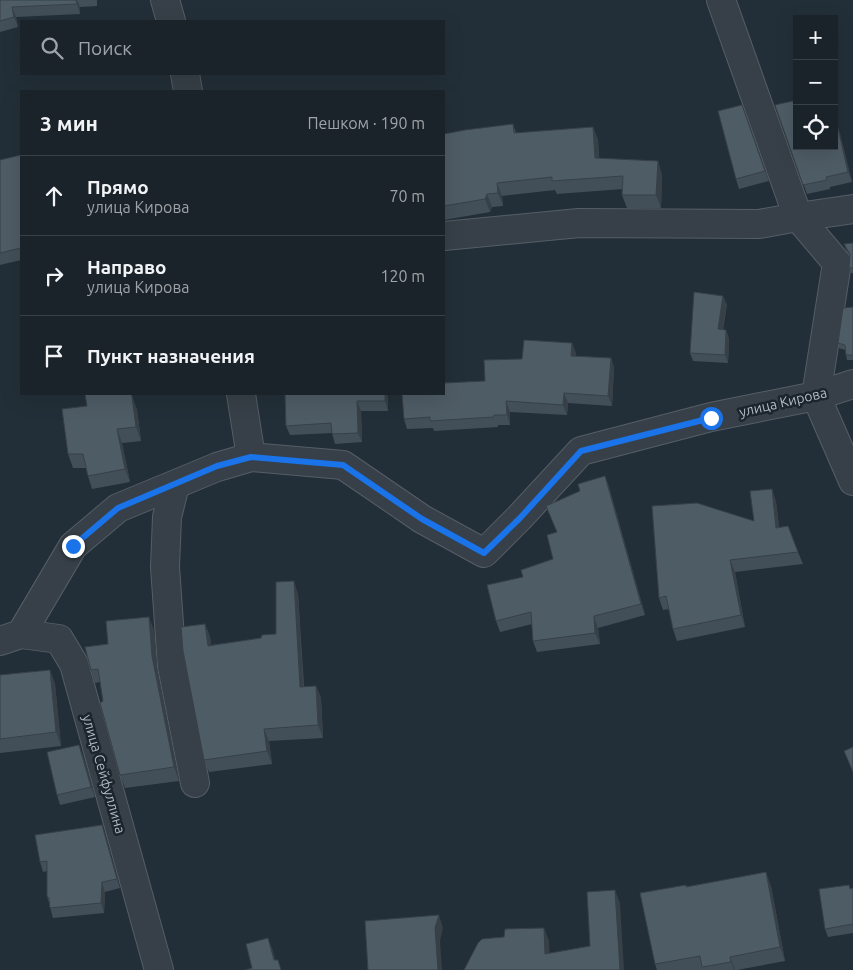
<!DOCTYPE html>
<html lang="ru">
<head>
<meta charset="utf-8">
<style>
  body { margin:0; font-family:Ubuntu,sans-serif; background:#272f36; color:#f1f3f6 }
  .controls { position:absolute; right:15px; top:15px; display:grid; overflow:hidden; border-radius:0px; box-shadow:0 5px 20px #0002 }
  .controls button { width:45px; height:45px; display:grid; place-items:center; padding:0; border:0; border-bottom:1px solid #384047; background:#1a232a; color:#f1f3f6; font:25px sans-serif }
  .stop { position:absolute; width:15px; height:15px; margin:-11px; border:4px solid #1a73e8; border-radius:50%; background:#fff }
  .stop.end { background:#1a73e8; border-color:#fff; box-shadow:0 1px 5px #0008 }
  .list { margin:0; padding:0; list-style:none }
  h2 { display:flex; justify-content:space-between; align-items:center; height:65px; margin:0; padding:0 20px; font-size:21px }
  h2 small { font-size:16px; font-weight:400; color:#9fa4a8 }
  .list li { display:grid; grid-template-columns:32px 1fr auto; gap:15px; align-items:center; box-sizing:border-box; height:80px; padding:0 20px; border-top:1px solid #384047 }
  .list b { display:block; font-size:19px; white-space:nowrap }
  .list p { margin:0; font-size:16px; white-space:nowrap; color:#9fa4a8 }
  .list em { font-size:16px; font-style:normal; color:#9fa4a8 }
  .icon { flex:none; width:28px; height:28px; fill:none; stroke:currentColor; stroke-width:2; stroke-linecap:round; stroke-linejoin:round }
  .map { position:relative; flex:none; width:853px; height:970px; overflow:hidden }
  .search { position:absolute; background:#1a232a; box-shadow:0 5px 20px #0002; left:20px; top:20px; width:425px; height:55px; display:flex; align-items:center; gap:12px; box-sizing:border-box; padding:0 18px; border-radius:0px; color:#9fa4a8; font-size:19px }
  .panel { position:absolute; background:#1a232a; box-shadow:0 5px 20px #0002; left:20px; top:90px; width:425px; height:305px; border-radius:0px }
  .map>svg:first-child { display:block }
</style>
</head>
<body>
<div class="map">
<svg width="853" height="970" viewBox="0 0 853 970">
  <rect width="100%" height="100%" fill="#232f38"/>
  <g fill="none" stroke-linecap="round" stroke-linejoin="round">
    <defs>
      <g id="minor">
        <polyline points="165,0 171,21"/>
        <polyline points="721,0 798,217 837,263 816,396 853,481"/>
        <polyline points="185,74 188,91"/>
        <polyline points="444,236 579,223 759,224 798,217 853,209"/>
        <polyline points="241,394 251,457"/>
        <polyline points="175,485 167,517 165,567 172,666 195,783"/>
        <polyline points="21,634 73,546 118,508 217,467 251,457 343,465 422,519 484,553 519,518 581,451 711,417 816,396 853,384"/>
        <polyline points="0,641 21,634 59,639 74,664 159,970"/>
      </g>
    </defs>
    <use href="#minor" stroke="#555e66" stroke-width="30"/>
    <use href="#minor" stroke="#374048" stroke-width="28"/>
  </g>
  <g fill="#434f58">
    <polygon points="0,0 97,0 97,6 80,7 80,14 16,17 18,27 0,32"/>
    <polygon points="793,101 797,112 797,146 837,124 840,134 852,182 830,187 830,189 807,194 775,105"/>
    <polygon points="742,105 769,181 739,189 736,179"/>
    <polygon points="513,124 516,133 598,139 599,158 662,174 661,208 627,208 622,195 623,189 557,194 555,190 502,196 503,206 492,207 490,212 444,220 444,134"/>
    <polygon points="21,155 21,260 0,265 0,160"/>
    <polygon points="853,243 853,273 851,273 849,268 850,256 846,249 844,244"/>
    <polygon points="727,304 723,330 726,330 729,339 728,363 693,361 690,353"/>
    <polygon points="853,307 853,360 847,360 845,350 839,348 838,343"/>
    <polygon points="576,353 575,356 611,358 614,368 612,406 568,403 567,415 510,412 510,425 498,425 498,427 434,431 433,428 407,429 404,419 485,381 522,359"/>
    <polygon points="285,394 388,394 388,411 361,411 362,442 335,444 332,433 290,435 286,426"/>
    <polygon points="132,396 137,410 141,441 122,443 130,482 92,489 88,476 86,468 73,468 68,454 87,406"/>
    <polygon points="605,476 609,487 645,615 598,628 600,644 537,652 533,641 532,624 500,632 496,621 553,559 557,532 546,506 580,491"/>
    <polygon points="772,489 776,502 779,527 798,552 803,564 735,572 745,627 677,641 673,629 669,609 663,610 659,598 754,521"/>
    <polygon points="298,594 304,686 316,686 321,698 323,738 269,741 272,764 209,772 204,760 205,624 210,637 211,645 261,638 276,634"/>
    <polygon points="154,630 157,669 179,781 125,788 120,775 103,701 100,682 95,683 91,670 108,644"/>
    <polygon points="50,670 55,684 61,746 0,753 0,675"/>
    <polygon points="83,755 95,797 60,805 57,795"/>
    <polygon points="102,825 105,835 120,888 105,892 104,913 53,918 47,896 47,871 43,872 40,862"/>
    <polygon points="849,885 850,888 853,888 853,933 828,937 825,929"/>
    <polygon points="686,886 771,886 785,961 737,970 657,970 655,964"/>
  </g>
  <g fill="#374047">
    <polygon points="76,0 77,0 80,7 80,14 77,4"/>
    <polygon points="12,7 16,17 18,27 14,17"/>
    <polygon points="793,101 797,112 797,119"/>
    <polygon points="837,124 840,134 852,182 848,172"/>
    <polygon points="593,127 598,139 600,171 595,158"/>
    <polygon points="658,161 662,174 661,208 656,195"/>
    <polygon points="497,183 502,196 503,206 498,193"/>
    <polygon points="487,194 492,207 490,212 485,199"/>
    <polygon points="723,296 727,304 721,338 718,329"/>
    <polygon points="726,330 729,339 728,363 725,355"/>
    <polygon points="572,343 576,353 575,366 571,356"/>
    <polygon points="611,358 614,368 612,406 608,396"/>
    <polygon points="564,393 568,403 567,415 563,405"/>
    <polygon points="385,394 388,394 388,411 385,401"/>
    <polygon points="132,396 137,410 141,441 136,427"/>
    <polygon points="357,401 361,411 362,442 358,433"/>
    <polygon points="506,401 510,412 510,425 507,415"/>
    <polygon points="117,429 122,443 130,482 125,469"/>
    <polygon points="605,476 609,487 645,615 641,604"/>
    <polygon points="772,489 776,502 781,540 776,528"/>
    <polygon points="730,560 735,572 745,627 741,615"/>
    <polygon points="294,581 298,594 304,700 300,687"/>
    <polygon points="594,616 598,628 600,644 595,633"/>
    <polygon points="149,617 154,630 157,669 179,781 174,767 152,656"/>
    <polygon points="205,624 210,637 213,659 208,646"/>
    <polygon points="50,670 55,684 61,746 56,732"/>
    <polygon points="316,686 321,698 323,738 318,725"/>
    <polygon points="264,729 269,741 272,764 267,751"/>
    <polygon points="79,745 83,755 95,797 91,787"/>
    <polygon points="102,825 105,835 120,888 117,879"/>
    <polygon points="766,872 771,886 785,961 780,947"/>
    <polygon points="102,882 105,892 104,913 101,903"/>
    <polygon points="615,890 620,903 624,970 620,970"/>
    <polygon points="439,915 443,928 440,941 442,970 438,970 435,928"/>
    <polygon points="544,928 549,941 550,967 545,954"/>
    <polygon points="268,938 273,951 278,970 274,960"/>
    <polygon points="730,957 735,970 734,970 731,962"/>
  </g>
  <g fill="#4e5c66" stroke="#374047">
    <polygon points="0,0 76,0 77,4 12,7 14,17 0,21"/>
    <polygon points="793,101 797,119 797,146 834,146 834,125 837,124 848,172 826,177 827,180 803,185 775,105"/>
    <polygon points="742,105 765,171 736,179 718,111"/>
    <polygon points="513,124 514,133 593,127 595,158 658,161 656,195 622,195 623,176 552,181 552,177 497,183 498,193 487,194 485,199 444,206 444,134 465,130"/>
    <polygon points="21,155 21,248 0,253 0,160"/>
    <polygon points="853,243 853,268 849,268 850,254 844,244"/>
    <polygon points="694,292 723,296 718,329 726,330 725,355 690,353"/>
    <polygon points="853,307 853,355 846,355 845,345 838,343 843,308"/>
    <polygon points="524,340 572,343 571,356 611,358 608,396 564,393 563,405 506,401 507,415 494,415 494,417 430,421 430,417 404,419 402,394 444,394 444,383 485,381 484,360 522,359"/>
    <polygon points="85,394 131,394 132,396 136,427 117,429 125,469 88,476 83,454 68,454 62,409 87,406"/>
    <polygon points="285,394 385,394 385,401 357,401 358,433 332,434 331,423 286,426"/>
    <polygon points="605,476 641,604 594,616 595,633 533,641 531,612 496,621 487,585 523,577 521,570 553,559 547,535 557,532 546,506 580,491 578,484"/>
    <polygon points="772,489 776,528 788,526 798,552 730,560 741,615 673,629 666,596 659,598 652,506 697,503 754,521 750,491"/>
    <polygon points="294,581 300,687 316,686 318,725 264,729 267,751 204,760 183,651 181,627 205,624 208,646 261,638 262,635 276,634 276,582"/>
    <polygon points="149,617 152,656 174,767 120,775 100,703 103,701 98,669 91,670 85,647 108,644 106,621"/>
    <polygon points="50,670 56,732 0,739 0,675"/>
    <polygon points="79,745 91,787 57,795 47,752"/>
    <polygon points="853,747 853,772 844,751"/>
    <polygon points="102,825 117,879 102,882 101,903 50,908 49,898 47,896 47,861 40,862 35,835"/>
    <polygon points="766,872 780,947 730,957 731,962 702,967 700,956 655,964 640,893 686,885 686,887"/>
    <polygon points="849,885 850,889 853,888 853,924 825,929 819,889"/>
    <polygon points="615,890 620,970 464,970 478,943 482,939 504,937 505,929 544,928 545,954 590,946 587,892"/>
    <polygon points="439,915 435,928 438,970 368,970 365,921"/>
    <polygon points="268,938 274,960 278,960 281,970 245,970 252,968 246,944"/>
  </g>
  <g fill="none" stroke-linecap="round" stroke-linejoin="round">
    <polyline stroke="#1a73e8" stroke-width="6" points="73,546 118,508 217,466 251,457 343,465 422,519 484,553 520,518 581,451 711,418"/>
  </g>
  <g text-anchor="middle" stroke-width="5" stroke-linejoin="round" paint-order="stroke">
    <g font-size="14" fill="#b2bbc4" stroke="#1c252d">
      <text transform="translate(783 402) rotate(-13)" y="5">улица Кирова</text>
      <text transform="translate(104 774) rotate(74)" y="5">улица Сейфуллина</text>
    </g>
  </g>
</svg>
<div class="controls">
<button>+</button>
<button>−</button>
<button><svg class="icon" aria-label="locate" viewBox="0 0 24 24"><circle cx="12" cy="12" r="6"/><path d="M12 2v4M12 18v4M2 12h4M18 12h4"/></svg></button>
</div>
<div class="stop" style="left:711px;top:418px"></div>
<div class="stop end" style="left:73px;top:546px"></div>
<div class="search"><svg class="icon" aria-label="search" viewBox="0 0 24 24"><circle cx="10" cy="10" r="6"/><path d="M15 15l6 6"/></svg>Поиск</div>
<section class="panel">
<h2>3 мин<small>Пешком · 190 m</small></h2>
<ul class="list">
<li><svg class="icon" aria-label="ahead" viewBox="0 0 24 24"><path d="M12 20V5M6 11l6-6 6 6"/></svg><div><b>Прямо</b><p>улица Кирова</p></div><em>70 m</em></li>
<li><svg class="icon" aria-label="right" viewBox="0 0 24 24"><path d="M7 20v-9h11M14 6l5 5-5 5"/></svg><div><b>Направо</b><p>улица Кирова</p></div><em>120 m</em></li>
<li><svg class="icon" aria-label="arrive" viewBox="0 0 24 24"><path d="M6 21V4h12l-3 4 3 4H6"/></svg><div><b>Пункт назначения</b></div></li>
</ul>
</section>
</div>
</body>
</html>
